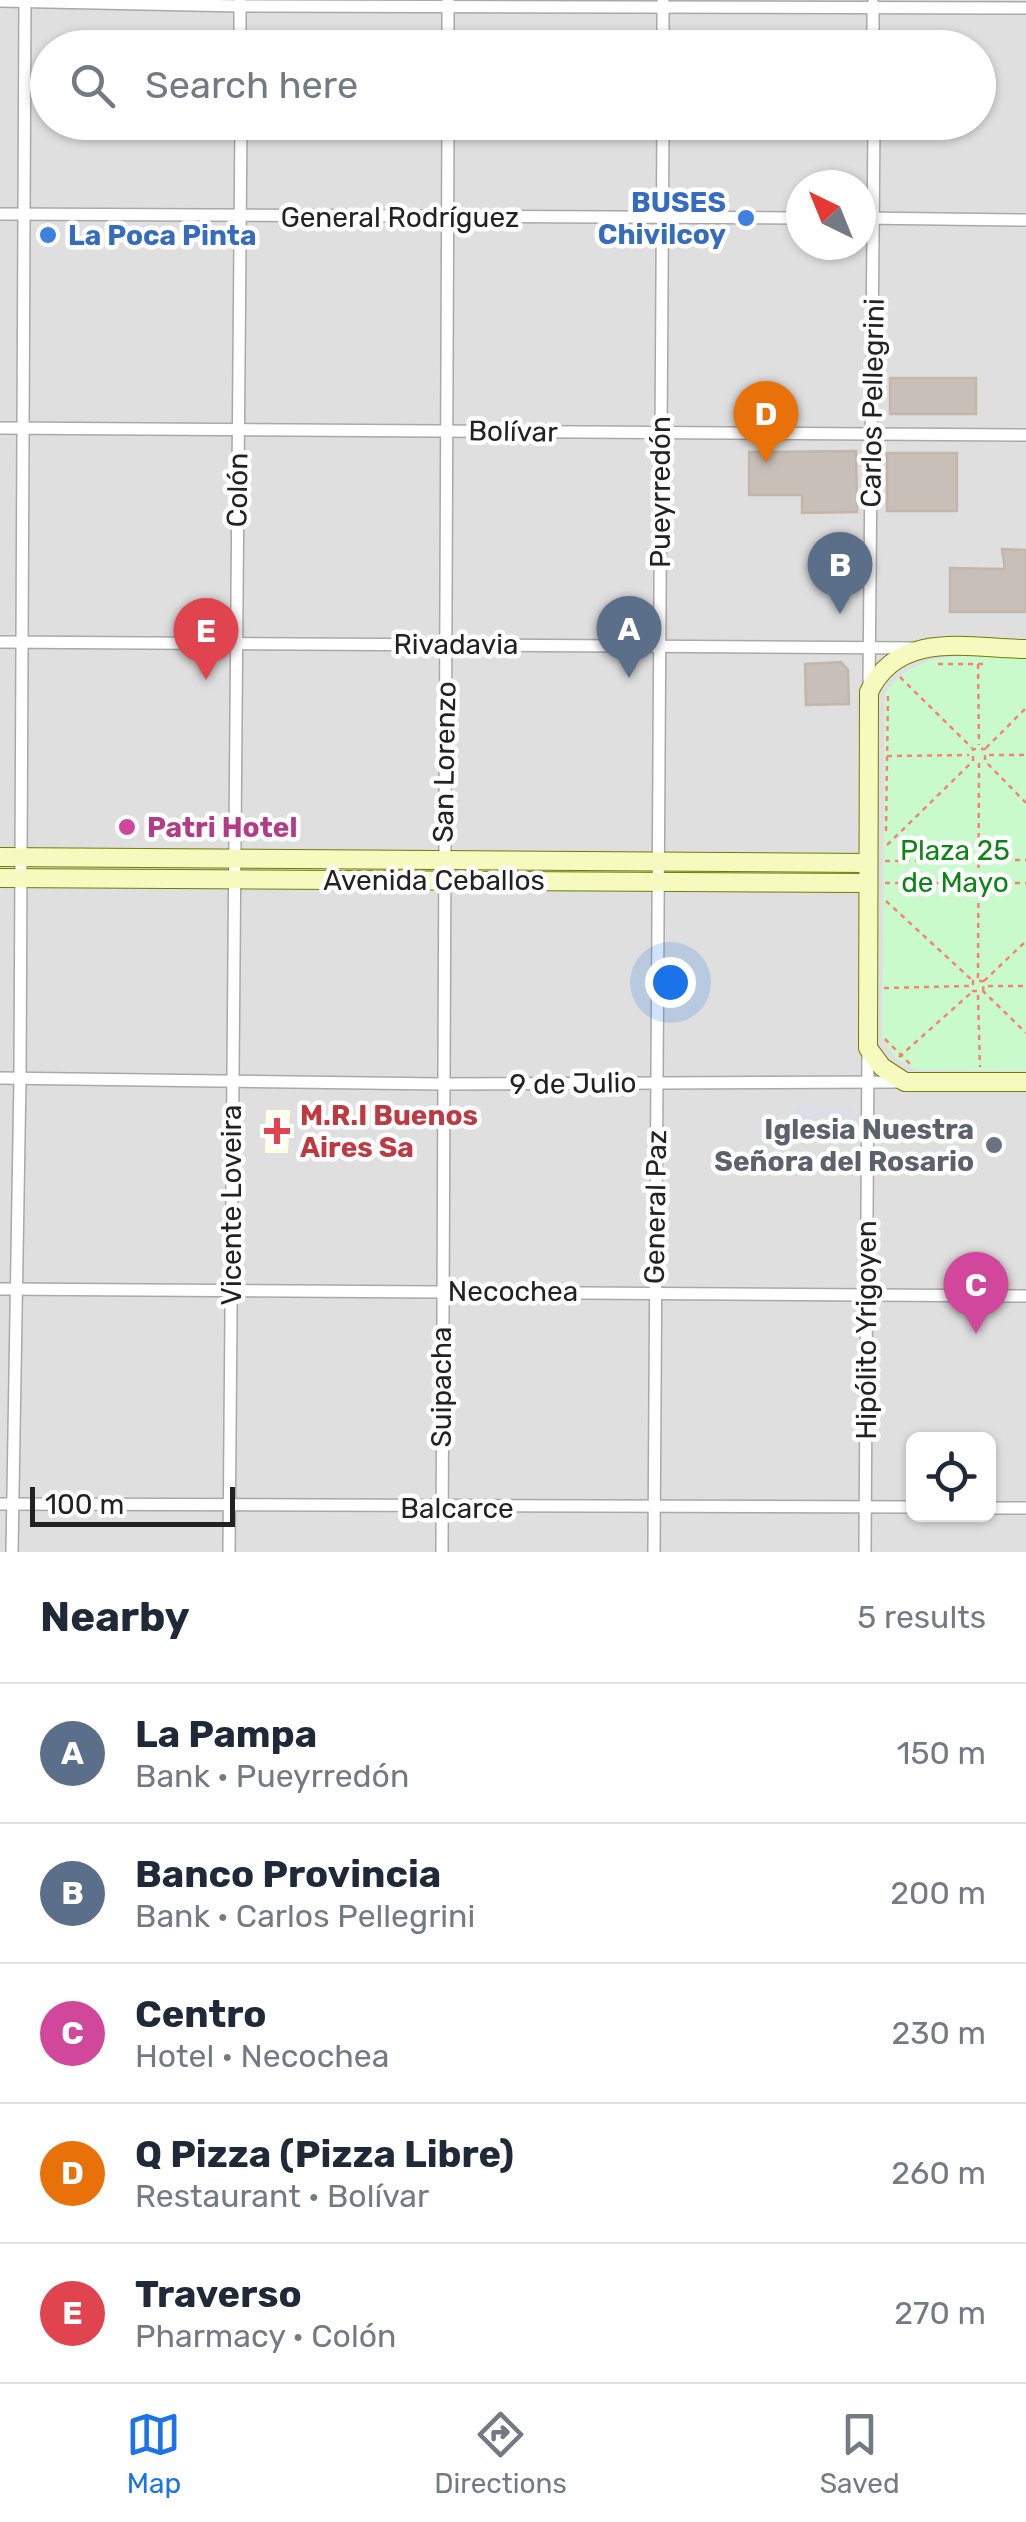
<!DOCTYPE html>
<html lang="en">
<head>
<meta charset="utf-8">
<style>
  body { margin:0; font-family:Rubik,sans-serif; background:#f2f2f3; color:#1f2937 }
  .controls { position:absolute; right:30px; bottom:30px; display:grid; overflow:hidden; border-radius:15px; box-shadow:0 2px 8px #0004 }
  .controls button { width:90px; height:90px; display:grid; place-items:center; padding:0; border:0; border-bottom:2px solid #e0e1e3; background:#fff; color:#1f2937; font:50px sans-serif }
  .compass { position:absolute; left:786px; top:170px; width:90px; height:90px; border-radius:50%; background:#fff; box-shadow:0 2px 8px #0004; rotate:317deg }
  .scale { position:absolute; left:30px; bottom:25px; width:205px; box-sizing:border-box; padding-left:10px; border:5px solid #222; border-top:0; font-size:28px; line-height:35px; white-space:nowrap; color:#222; -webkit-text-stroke:8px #fff; paint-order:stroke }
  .you { position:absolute; left:670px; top:982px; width:35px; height:35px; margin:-25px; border:8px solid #fff; border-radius:50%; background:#1a73e8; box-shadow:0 0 0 15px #1a73e833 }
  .badge { display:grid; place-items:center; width:65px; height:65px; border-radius:50%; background:#1a73e8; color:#fff; font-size:32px; font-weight:700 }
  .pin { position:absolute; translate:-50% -82px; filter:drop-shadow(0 2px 5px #0008) }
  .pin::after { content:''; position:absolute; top:52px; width:35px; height:30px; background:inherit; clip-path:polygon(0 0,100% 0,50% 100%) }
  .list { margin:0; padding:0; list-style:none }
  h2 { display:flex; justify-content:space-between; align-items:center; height:130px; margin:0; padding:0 40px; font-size:42px }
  h2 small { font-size:32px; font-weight:400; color:#747a83 }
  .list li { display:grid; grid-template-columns:65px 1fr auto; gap:30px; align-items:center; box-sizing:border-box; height:140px; padding:0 40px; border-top:2px solid #e0e1e3 }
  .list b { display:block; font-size:38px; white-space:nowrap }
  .list p { margin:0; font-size:32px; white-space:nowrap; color:#747a83 }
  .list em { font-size:32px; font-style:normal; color:#747a83 }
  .icon { flex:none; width:55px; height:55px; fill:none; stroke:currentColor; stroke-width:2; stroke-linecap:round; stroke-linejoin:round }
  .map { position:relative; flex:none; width:1026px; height:1552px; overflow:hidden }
  .search { position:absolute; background:#fff; box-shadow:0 2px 8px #0004; left:30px; right:30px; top:30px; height:110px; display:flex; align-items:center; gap:25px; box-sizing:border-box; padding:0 35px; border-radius:55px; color:#747a83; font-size:38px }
  .sheet { height:830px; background:#fff }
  nav { display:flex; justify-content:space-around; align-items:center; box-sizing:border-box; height:140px; border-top:2px solid #e0e1e3; background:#fff; font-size:28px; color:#747a83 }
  nav a { display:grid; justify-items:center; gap:5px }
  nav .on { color:#1a73e8 }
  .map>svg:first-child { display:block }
</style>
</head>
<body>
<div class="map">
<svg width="1026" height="1552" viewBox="0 0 1026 1552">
  <rect width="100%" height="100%" fill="#f2efe9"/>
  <path fill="#e0dfdf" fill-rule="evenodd" d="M 0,0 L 1026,0 L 1026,1552 L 0,1552 ZM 48,48 L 978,48 L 978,122 L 48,122 ZM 801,185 L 861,185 L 861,245 L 801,245 ZM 914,1440 L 988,1440 L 988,1514 L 914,1514 Z"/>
  <polygon fill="#ffffe5" points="266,1110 290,1110 288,1153 265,1153"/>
  <path fill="#c8facc" d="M 1026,658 L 1026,1071 L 916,1070 L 897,1059 L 882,1038 L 885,694 C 918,644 972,658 1026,658 Z"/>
  <polygon fill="#dddde8" points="793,1106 853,1108 852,1139 791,1137"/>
  <g fill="#c7bfb8" stroke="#c4b6ab" stroke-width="2.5">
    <rect x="890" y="378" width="86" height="36"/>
    <polygon points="856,451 857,512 802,513 802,495 749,495 749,452"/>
    <rect x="887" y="453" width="70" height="58"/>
    <polygon points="1002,549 1026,550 1026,612 950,612 950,568 1005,569"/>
    <polygon points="841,662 848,670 849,704 806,705 805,664"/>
  </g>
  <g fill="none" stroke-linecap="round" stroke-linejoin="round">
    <defs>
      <g id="street">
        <polyline points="448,0 448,48"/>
        <polyline points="0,1 240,6 1026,8"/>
        <polyline points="240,2 240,48"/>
        <polyline points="663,2 663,48"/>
        <polyline points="873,4 873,48"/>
        <polyline points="0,214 801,218"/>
        <polyline points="861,218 1026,220"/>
        <polyline points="0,428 1026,435"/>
        <polyline points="0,642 912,648"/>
        <polyline points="869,688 874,122"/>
        <polyline points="0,1078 440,1084 901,1082"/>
        <polyline points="0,1289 1026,1296"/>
        <polyline points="0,1504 914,1507"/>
        <polyline points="988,1508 1026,1508"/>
        <polyline points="12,1552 20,1078 25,0"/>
        <polyline points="229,1552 241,122"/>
        <polyline points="442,1552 448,122"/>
        <polyline points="654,1552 663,122"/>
        <polyline points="865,1552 868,1048"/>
      </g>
      <g id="secondary">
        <path d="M 1026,649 C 968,648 898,630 869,692 L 868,1048 L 882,1067 L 905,1082 L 1026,1082"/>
        <polyline points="0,857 868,863"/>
        <polyline points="0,878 868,883"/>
      </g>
    </defs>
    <use href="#street" stroke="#a9a9a9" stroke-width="14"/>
    <use href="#secondary" stroke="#707d05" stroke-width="20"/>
    <g stroke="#fa8072" stroke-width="2.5" stroke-dasharray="5 5" stroke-linecap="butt">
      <polyline points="938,664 985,664"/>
      <polyline points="978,664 979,745"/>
      <polyline points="900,677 972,748"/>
      <polyline points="986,748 1026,708"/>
      <polyline points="989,755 1026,755"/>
      <polyline points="887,756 969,755"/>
      <polyline points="973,761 973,749 985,749 985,761 1026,803"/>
      <polyline points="886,831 888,694"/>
      <polyline points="887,845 973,761"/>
      <polyline points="885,861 1026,860"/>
      <polyline points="885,883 1026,883"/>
      <polyline points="886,901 973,981"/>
      <polyline points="978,978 979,763"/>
      <polyline points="984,981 1026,941"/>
      <polyline points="988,986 1026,986"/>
      <polyline points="884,988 969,986"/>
      <polyline points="983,991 984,981 973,981 973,991 983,991 1026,1033"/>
      <polyline points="978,995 980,1067"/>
      <polyline points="885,1039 910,1064"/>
      <polyline points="899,1057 972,992"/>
    </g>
    <use href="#street" stroke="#fff" stroke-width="11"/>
    <use href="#secondary" stroke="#f7fabf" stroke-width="18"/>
  </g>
  <g fill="#3f7fe0" stroke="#fff" stroke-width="4">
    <circle cx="746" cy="218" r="10"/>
    <circle cx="48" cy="235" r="10"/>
  </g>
  <circle fill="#d1479c" stroke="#fff" stroke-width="4" cx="127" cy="827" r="10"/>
  <path fill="#e0444e" stroke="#fff" stroke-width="4" d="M272 1116h10v10h10v10h-10v10h-10v-10h-10v-10h10z"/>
  <circle fill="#6b7280" stroke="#fff" stroke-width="4" cx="994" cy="1145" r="10"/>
  <g text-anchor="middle" stroke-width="9" stroke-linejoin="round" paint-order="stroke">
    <g font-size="28" font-weight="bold" fill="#366cbe" stroke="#fff" text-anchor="end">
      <text x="726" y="212">BUSES<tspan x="726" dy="32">Chivilcoy</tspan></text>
      <text x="68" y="245" text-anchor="start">La Poca Pinta</text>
    </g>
    <g font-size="28" fill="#222" stroke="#fff">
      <text x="400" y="227">General Rodríguez</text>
      <text transform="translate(872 403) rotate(-89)" y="10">Carlos Pellegrini</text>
      <text transform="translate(513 431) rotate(1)" y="10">Bolívar</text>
      <text transform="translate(237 490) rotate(-89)" y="10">Colón</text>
      <text transform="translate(660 492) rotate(-90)" y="10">Pueyrredón</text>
      <text x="456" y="654">Rivadavia</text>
      <text transform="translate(444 762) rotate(-89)" y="10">San Lorenzo</text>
      <text x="434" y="890">Avenida Ceballos</text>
      <text transform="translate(573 1083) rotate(-1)" y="10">9 de Julio</text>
      <text transform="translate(231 1205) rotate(-90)" y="10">Vicente Loveira</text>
      <text transform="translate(655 1207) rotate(-89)" y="10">General Paz</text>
      <text x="513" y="1301">Necochea</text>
      <text transform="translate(866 1330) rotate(-90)" y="10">Hipólito Yrigoyen</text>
      <text transform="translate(441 1387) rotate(-90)" y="10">Suipacha</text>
      <text x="457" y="1518">Balcarce</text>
    </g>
    <g font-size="28" font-weight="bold" fill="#b23c85" stroke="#fff" text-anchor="start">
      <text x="147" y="837">Patri Hotel</text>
    </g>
    <g font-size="28" fill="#0c8416" stroke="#fff">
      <text x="955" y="860">Plaza 25<tspan x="955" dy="32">de Mayo</tspan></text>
    </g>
    <g font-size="28" font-weight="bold" fill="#be3a42" stroke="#fff" text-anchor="start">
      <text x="300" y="1125">M.R.I Buenos<tspan x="300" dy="32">Aires Sa</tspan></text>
    </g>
    <g font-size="28" font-weight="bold" fill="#5b616d" stroke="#fff" text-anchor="end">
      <text x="974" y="1139">Iglesia Nuestra<tspan x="974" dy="32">Señora del Rosario</tspan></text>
    </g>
  </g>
</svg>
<div class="controls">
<button><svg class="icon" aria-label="locate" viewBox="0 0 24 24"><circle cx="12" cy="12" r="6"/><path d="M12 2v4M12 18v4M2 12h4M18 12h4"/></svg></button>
</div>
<svg class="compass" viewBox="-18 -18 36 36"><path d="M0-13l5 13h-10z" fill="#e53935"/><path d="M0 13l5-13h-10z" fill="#747a83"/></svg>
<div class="scale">100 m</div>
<div class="you"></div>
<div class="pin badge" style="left:629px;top:678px;background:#5c6f8a">A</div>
<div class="pin badge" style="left:840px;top:614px;background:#5c6f8a">B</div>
<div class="pin badge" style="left:976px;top:1334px;background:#d1479c">C</div>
<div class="pin badge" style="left:766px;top:463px;background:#e8710a">D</div>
<div class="pin badge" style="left:206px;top:680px;background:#e0444e">E</div>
<div class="search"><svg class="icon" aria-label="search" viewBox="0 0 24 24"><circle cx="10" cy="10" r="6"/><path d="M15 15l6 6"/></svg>Search here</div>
</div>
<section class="sheet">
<h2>Nearby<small>5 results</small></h2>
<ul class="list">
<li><span class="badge" style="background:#5c6f8a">A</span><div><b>La Pampa</b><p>Bank · Pueyrredón</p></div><em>150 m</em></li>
<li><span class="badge" style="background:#5c6f8a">B</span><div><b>Banco Provincia</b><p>Bank · Carlos Pellegrini</p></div><em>200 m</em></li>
<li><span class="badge" style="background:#d1479c">C</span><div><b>Centro</b><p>Hotel · Necochea</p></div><em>230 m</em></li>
<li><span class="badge" style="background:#e8710a">D</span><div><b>Q Pizza (Pizza Libre)</b><p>Restaurant · Bolívar</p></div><em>260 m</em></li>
<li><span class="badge" style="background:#e0444e">E</span><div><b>Traverso</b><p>Pharmacy · Colón</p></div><em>270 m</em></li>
</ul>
</section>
<nav>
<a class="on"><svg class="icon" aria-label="map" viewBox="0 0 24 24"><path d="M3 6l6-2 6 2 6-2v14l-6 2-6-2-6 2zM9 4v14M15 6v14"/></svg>Map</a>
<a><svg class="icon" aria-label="directions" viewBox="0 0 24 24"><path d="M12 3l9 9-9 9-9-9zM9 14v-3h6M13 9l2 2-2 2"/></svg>Directions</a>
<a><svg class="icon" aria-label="saved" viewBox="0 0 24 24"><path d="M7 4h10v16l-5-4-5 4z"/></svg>Saved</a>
</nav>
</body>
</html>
